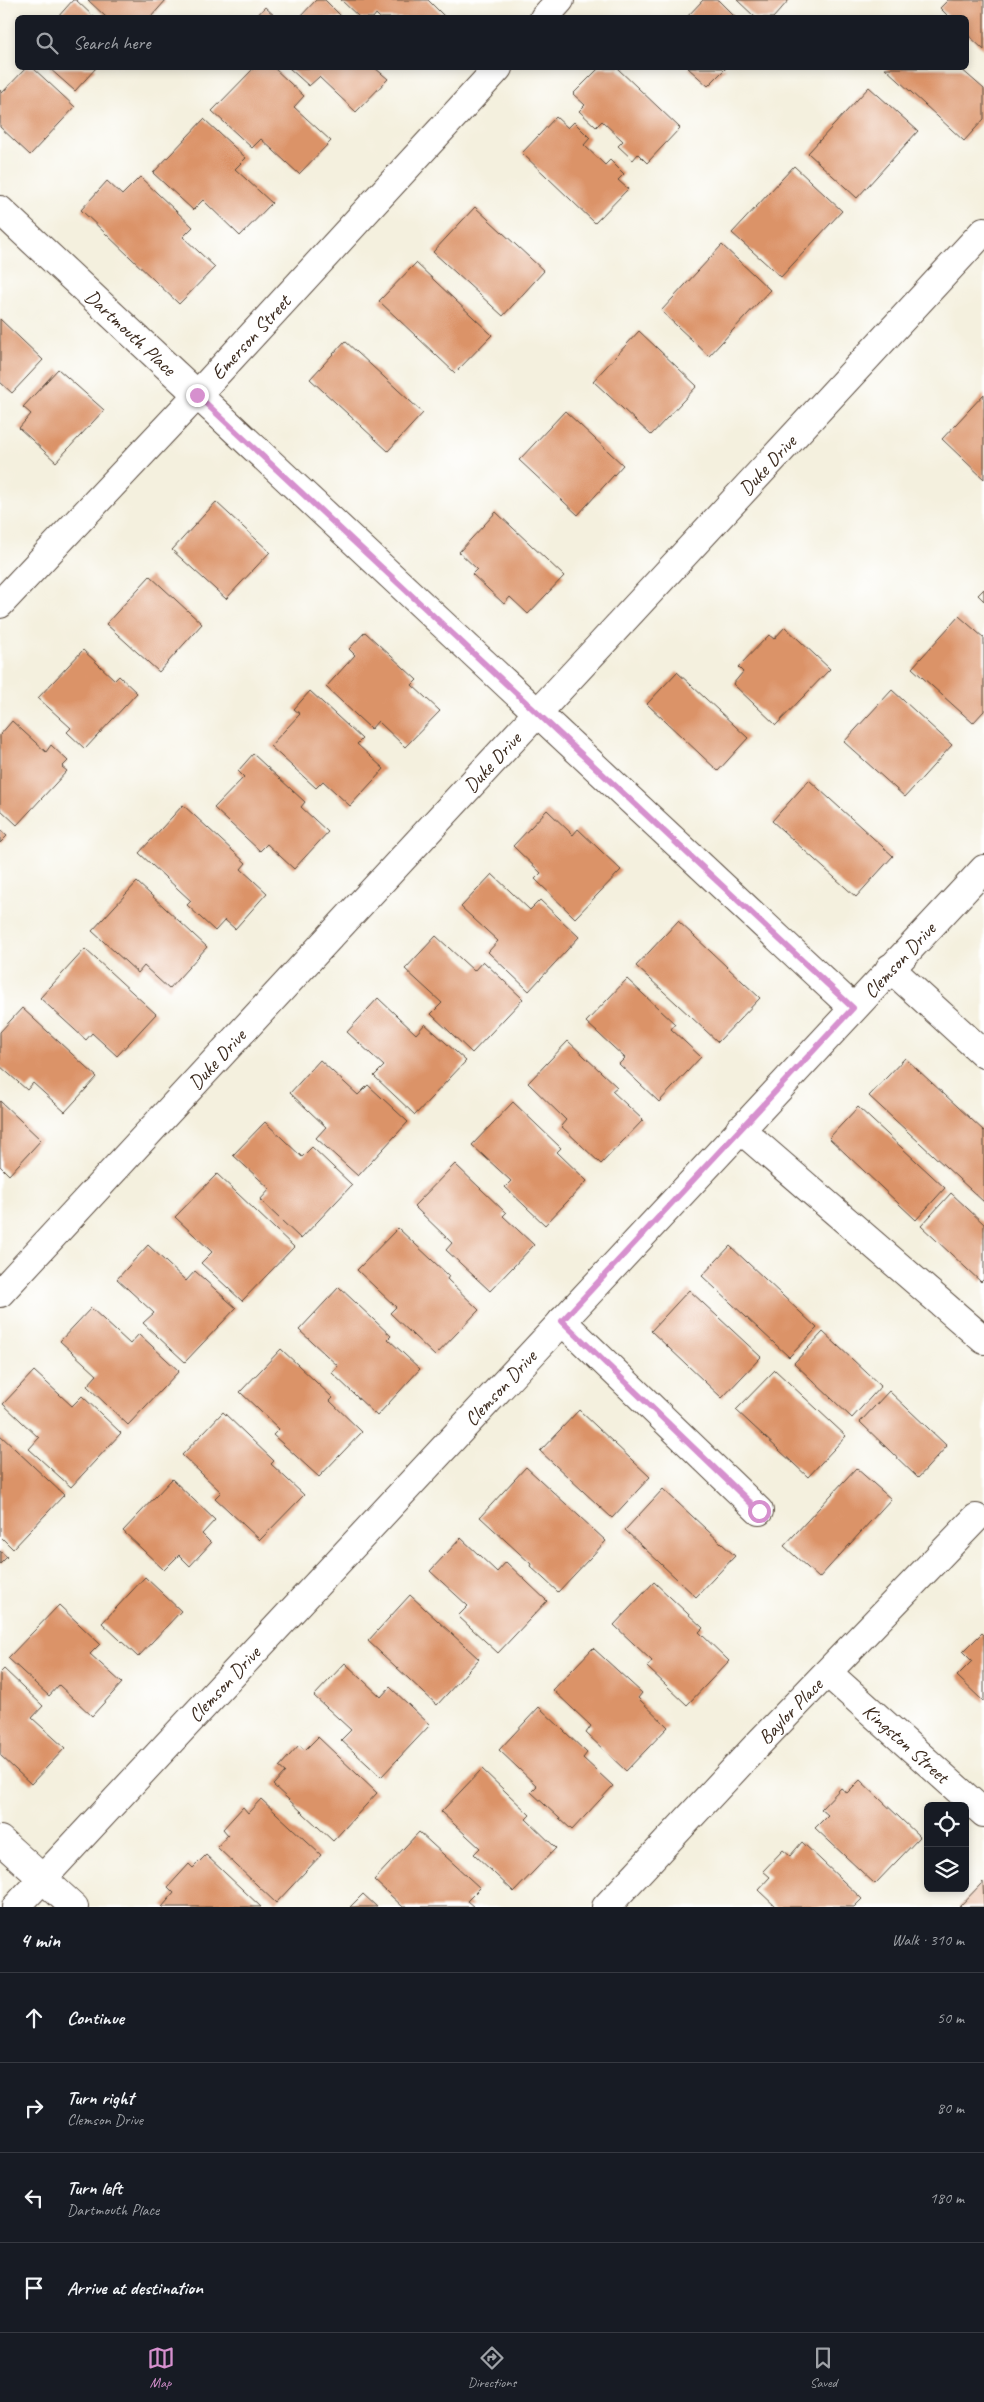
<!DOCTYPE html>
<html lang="en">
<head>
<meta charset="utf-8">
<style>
  body { margin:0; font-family:Caveat,sans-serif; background:#242831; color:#f1f3f6 }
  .controls { position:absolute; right:15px; bottom:15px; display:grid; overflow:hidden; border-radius:8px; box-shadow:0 2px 8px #0003 }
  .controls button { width:45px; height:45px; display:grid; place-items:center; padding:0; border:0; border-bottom:1px solid #363941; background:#171b24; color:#f1f3f6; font:25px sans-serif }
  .stop { position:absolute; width:15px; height:15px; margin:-11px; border:4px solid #d690ce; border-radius:50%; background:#fff }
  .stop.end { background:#d690ce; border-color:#fff; box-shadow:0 1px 5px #0008 }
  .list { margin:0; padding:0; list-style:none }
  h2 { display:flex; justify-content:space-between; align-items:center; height:65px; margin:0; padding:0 20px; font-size:21px }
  h2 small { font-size:16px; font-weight:400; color:#9ea1a6 }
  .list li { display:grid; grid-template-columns:32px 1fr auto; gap:15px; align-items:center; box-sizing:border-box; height:90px; padding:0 20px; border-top:1px solid #363941 }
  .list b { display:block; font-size:19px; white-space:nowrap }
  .list p { margin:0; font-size:16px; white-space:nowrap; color:#9ea1a6 }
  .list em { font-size:16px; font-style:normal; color:#9ea1a6 }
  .icon { flex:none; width:28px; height:28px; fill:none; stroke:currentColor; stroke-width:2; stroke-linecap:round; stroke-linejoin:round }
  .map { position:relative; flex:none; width:984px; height:1907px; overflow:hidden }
  .search { position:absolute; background:#171b24; box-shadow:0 2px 8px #0003; left:15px; right:15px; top:15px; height:55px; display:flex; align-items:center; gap:12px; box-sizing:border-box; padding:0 18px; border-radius:8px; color:#9ea1a6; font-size:19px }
  .sheet { height:425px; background:#171b24 }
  nav { display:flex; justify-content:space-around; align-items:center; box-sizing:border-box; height:70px; border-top:1px solid #363941; background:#171b24; font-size:14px; color:#9ea1a6 }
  nav a { display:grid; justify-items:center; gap:2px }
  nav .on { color:#d690ce }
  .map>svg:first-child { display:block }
</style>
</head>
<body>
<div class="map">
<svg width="984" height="1907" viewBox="0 0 984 1907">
  <rect width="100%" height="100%" fill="#fff"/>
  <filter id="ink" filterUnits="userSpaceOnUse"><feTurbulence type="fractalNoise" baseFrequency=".02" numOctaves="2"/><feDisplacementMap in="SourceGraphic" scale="10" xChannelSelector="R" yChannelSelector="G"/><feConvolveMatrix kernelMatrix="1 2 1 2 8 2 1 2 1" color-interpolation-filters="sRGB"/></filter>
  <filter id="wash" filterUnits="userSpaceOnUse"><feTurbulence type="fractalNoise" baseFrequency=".0096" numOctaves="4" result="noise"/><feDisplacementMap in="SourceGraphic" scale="20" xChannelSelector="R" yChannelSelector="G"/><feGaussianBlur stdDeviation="1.12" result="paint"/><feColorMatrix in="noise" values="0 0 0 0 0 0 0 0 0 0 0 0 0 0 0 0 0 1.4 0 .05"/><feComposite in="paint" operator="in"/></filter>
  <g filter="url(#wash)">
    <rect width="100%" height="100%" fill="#f4f0de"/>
    <g id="blocks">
      <g fill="#db9367">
        <polygon points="73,0 76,0 95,18 57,18"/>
        <polygon points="88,0 166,0 150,18 107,18"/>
        <polygon points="316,0 325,0 343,18 299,18"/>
        <polygon points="341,0 428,0 446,18 380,18 376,14 373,18 360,18"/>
        <polygon points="703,0 718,0 736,18 686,18"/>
        <polygon points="737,0 789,0 773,18 756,18"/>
        <polygon points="948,0 984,0 984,50 966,33 966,18 950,18 940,8"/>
        <polygon points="265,7 277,18 255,18"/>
        <polygon points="26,68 33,68 75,107 30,155 0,127 0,90 2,93"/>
        <polygon points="49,68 96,68 75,91"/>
        <polygon points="254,68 274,68 304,96 294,107 331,141 299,174 261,139 252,148 212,111"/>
        <polygon points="289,68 375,68 388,79 356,112 319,77 309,86"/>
        <polygon points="599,68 617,68 680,128 647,163 638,154 633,160 618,146 623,141 602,121 596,127 579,111 585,105 573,94"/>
        <polygon points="688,68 726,68 708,86"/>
        <polygon points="885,68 960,68 984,89 984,119 964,141"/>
        <polygon points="869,87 918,131 857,198 808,153"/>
        <polygon points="556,117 568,128 574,122 590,138 584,145 605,165 610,160 624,174 618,180 628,189 595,223 522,153"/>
        <polygon points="204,119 246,158 235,169 272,203 240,236 203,200 193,210 153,173"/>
        <polygon points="794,166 842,211 781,277 732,233"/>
        <polygon points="140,177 193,227 183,237 215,267 179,304 81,210 107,181 122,195"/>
        <polygon points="475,207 544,271 503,316 433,252"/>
        <polygon points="722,245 770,290 709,356 661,311"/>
        <polygon points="416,263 492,335 455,373 379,301"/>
        <polygon points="0,319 43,360 12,393 0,382"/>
        <polygon points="639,331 697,386 651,435 593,381"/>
        <polygon points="345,341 423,413 388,451 310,379"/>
        <polygon points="58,369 104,410 56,462 19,428 31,414 23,407"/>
        <polygon points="984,394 984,479 942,439"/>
        <polygon points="565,411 623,465 578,515 519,460"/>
        <polygon points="216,502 270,552 226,599 172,550"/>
        <polygon points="496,512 564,576 528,614 510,597 504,604 472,574 477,569 459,552"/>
        <polygon points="150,576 202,624 159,672 106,624"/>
        <polygon points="984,589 984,601 978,595"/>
        <polygon points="959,616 984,638 984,711 973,723 912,668"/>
        <polygon points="785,627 830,669 776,725 733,684 743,672 738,667 769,635 774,639"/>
        <polygon points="365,632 417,680 412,685 440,711 405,747 378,721 371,729 326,687 355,655 349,649"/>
        <polygon points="83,650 115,680 119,676 137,693 85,749 67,732 71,728 38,698"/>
        <polygon points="677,672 748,738 718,771 647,704"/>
        <polygon points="892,690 952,745 905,797 844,742"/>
        <polygon points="310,691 362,739 357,744 384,769 350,806 323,781 316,788 270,746 300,714 294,709"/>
        <polygon points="12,721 46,752 51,745 68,761 62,767 67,771 17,825 0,809 0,735"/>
        <polygon points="253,754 305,802 301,807 328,832 294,869 267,844 260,851 214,808 244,777 238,771"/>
        <polygon points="809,780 893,856 856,897 772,821"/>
        <polygon points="183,805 246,863 241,869 267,893 235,929 225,920 215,931 187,905 191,901 139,853"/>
        <polygon points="547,810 573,835 578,829 621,870 575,918 535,879 541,873 513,846"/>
        <polygon points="0,830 7,836 0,843"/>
        <polygon points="492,874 530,910 540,900 579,937 529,991 488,952 498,941 461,907"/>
        <polygon points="137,882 207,947 169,989 144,966 138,973 92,931"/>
        <polygon points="678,921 760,998 718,1042 636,966"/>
        <polygon points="436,936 474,971 483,961 523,999 472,1053 431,1014 442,1003 405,969"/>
        <polygon points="85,949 156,1014 117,1056 92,1033 86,1040 40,998"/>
        <polygon points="627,979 675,1024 671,1029 701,1057 659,1102 619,1064 625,1058 586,1022"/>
        <polygon points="378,998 416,1034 425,1024 466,1061 415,1115 374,1076 384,1066 347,1032"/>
        <polygon points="22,1008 97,1077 65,1112 33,1083 27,1090 0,1066 0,1032"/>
        <polygon points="568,1041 617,1087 612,1091 643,1120 601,1164 561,1126 566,1120 528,1083"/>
        <polygon points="905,1058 984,1131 984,1202 869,1096"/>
        <polygon points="320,1060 358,1095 368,1085 408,1122 358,1176 316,1138 326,1127 290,1093"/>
        <polygon points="0,1101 41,1140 9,1175 0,1166"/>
        <polygon points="513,1102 561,1148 557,1152 587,1181 545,1225 505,1187 511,1181 472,1145"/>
        <polygon points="858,1107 945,1188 916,1220 829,1138"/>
        <polygon points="265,1122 302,1157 312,1147 352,1185 301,1239 260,1200 270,1189 233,1155"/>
        <polygon points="455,1164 506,1213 503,1216 534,1245 490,1291 446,1250 452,1243 414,1206"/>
        <polygon points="217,1174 294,1247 242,1301 201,1263 212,1252 175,1217"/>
        <polygon points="951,1193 984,1224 984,1279 981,1282 921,1226"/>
        <polygon points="398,1228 449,1276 447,1279 479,1310 435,1356 390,1313 396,1307 357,1270"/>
        <polygon points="148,1245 186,1281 195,1271 236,1308 185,1362 143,1323 154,1313 117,1279"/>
        <polygon points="730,1246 817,1328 789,1357 702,1276"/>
        <polygon points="339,1287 391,1336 388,1339 420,1369 377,1416 332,1373 338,1366 299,1330"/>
        <polygon points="689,1290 761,1357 722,1398 651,1331"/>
        <polygon points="91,1308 130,1344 139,1334 179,1371 128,1425 87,1386 97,1375 60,1341"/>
        <polygon points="823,1332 881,1386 852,1418 794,1363"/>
        <polygon points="281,1349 333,1398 330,1401 362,1432 319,1477 273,1435 279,1429 240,1392"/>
        <polygon points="775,1370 846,1436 808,1477 736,1410"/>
        <polygon points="34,1371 72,1406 82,1396 121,1433 71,1487 29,1449 39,1438 3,1404"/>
        <polygon points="889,1391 947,1446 918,1478 860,1422"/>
        <polygon points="579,1410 650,1477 612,1518 540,1451"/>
        <polygon points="223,1412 274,1461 271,1464 304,1495 260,1540 215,1498 221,1492 182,1455"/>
        <polygon points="0,1435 64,1495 13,1549 0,1536"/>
        <polygon points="526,1467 606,1541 558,1592 530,1566 531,1564 480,1517"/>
        <polygon points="856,1468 891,1499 819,1578 784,1546"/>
        <polygon points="172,1479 215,1520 202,1534 211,1543 190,1566 179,1555 164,1570 123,1531"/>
        <polygon points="663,1489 735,1556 696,1597 625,1530"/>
        <polygon points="461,1538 497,1572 506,1562 547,1601 498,1653 458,1616 468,1606 430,1571"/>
        <polygon points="0,1551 7,1557 0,1564"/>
        <polygon points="145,1577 181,1611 138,1657 102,1623"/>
        <polygon points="654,1582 703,1628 699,1632 729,1661 687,1705 647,1667 652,1661 614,1625"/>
        <polygon points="410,1595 479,1659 437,1705 368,1641"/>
        <polygon points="59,1605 100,1644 90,1654 122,1683 92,1716 59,1685 49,1696 8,1658"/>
        <polygon points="982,1633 984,1635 984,1702 957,1676 972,1661 963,1652"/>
        <polygon points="593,1648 642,1693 638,1698 668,1727 626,1771 586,1733 591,1726 553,1690"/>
        <polygon points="345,1663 381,1697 390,1687 430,1725 381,1777 341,1740 351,1730 314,1696"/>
        <polygon points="4,1669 43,1706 32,1718 65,1748 31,1784 0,1755 0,1673"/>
        <polygon points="539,1707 587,1753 583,1758 613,1786 572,1830 531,1792 537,1786 499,1750"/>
        <polygon points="318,1737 377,1793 333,1841 273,1785 285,1772 279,1767 299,1745 305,1750"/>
        <polygon points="482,1769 530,1815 526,1819 556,1848 514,1892 474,1854 480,1848 441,1812"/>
        <polygon points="860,1780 920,1837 875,1884 815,1828 828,1815 821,1809 841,1788 847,1793"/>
        <polygon points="261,1799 321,1855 276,1903 217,1847 228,1835 223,1829 243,1807 248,1813"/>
        <polygon points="419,1832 480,1888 467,1901 474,1907 403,1907 374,1880"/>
        <polygon points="802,1842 862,1899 854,1907 776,1907 758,1890 770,1877 763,1871 783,1850 790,1856"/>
        <polygon points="206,1855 261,1907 162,1907 174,1893 168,1887 189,1864 193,1868"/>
        <polygon points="983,1882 984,1907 959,1907"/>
        <polygon points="363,1894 377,1907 350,1907"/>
      </g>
    </g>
  </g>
  <g filter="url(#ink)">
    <use href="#blocks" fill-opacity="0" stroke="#57483b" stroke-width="1"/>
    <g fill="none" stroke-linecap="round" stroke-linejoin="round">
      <defs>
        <g id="minor">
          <polyline points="544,18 560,0"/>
          <path id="s1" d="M 0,210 L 853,1008"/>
          <path id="s2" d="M 0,604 L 197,395 L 498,68"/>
          <polyline points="890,968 984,1054"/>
          <polyline points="740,1129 984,1340"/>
          <path id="s3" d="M 0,1293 L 984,231"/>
          <polyline points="562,1321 759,1511"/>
          <path id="s4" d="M 828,1673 L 984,1813"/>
          <polyline points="0,1840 74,1907"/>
          <path id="s5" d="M 16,1907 L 984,869"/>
          <path id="s6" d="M 606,1907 L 761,1741 L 976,1518"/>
        </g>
      </defs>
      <use href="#minor" stroke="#57483b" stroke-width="30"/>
      <use href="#minor" stroke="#fff" stroke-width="28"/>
    </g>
  </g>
  <g fill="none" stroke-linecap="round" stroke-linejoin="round" filter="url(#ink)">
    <polyline stroke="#d690ce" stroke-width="6" points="197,395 853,1008 562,1321 759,1511"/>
  </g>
  <g text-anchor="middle" stroke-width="4.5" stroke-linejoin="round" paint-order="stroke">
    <g font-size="20" fill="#3b2a1e" stroke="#fff">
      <text dy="7" stroke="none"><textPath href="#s1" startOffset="179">Dartmouth Place</textPath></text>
      <text dy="7" stroke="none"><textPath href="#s2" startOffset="366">Emerson Street</textPath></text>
      <text dy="7" stroke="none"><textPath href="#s3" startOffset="1129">Duke Drive</textPath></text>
      <text dy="7" stroke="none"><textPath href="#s3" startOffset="724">Duke Drive</textPath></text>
      <text dy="7" stroke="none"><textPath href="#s5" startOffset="1295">Clemson Drive</textPath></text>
      <text dy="7" stroke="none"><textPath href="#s3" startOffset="319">Duke Drive</textPath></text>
      <text dy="7" stroke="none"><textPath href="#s5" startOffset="710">Clemson Drive</textPath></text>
      <text dy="7" stroke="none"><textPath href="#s5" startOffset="305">Clemson Drive</textPath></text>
      <text dy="7" stroke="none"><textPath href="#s6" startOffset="269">Baylor Place</textPath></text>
      <text dy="7" stroke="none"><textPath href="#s4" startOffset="105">Kingston Street</textPath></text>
    </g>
  </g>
</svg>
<div class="controls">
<button><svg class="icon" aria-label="locate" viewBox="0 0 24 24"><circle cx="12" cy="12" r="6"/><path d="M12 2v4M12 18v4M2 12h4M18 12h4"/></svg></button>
<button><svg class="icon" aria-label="layers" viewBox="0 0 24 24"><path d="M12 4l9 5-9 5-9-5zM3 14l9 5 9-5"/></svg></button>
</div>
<div class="stop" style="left:759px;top:1511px"></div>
<div class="stop end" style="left:197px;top:395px"></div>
<div class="search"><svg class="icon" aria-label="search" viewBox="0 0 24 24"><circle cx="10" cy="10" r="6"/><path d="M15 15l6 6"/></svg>Search here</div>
</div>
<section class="sheet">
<h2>4 min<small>Walk · 310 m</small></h2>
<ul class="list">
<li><svg class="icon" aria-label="ahead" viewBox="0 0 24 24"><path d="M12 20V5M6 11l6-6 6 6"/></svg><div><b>Continue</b></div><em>50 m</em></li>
<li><svg class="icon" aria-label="right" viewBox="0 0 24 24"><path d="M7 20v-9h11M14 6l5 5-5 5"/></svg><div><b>Turn right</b><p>Clemson Drive</p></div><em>80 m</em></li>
<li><svg class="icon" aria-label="left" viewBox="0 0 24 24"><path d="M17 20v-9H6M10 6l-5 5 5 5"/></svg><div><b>Turn left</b><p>Dartmouth Place</p></div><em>180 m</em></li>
<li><svg class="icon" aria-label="arrive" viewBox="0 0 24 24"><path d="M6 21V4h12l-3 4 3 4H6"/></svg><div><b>Arrive at destination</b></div></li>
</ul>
</section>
<nav>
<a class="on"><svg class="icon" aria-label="map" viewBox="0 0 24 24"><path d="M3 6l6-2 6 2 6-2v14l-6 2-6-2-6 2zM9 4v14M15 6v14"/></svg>Map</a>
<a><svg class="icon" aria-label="directions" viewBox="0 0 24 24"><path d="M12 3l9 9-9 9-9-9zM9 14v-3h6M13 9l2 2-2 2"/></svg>Directions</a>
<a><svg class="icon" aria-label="saved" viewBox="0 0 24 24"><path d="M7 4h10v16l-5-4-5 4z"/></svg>Saved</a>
</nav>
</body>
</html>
